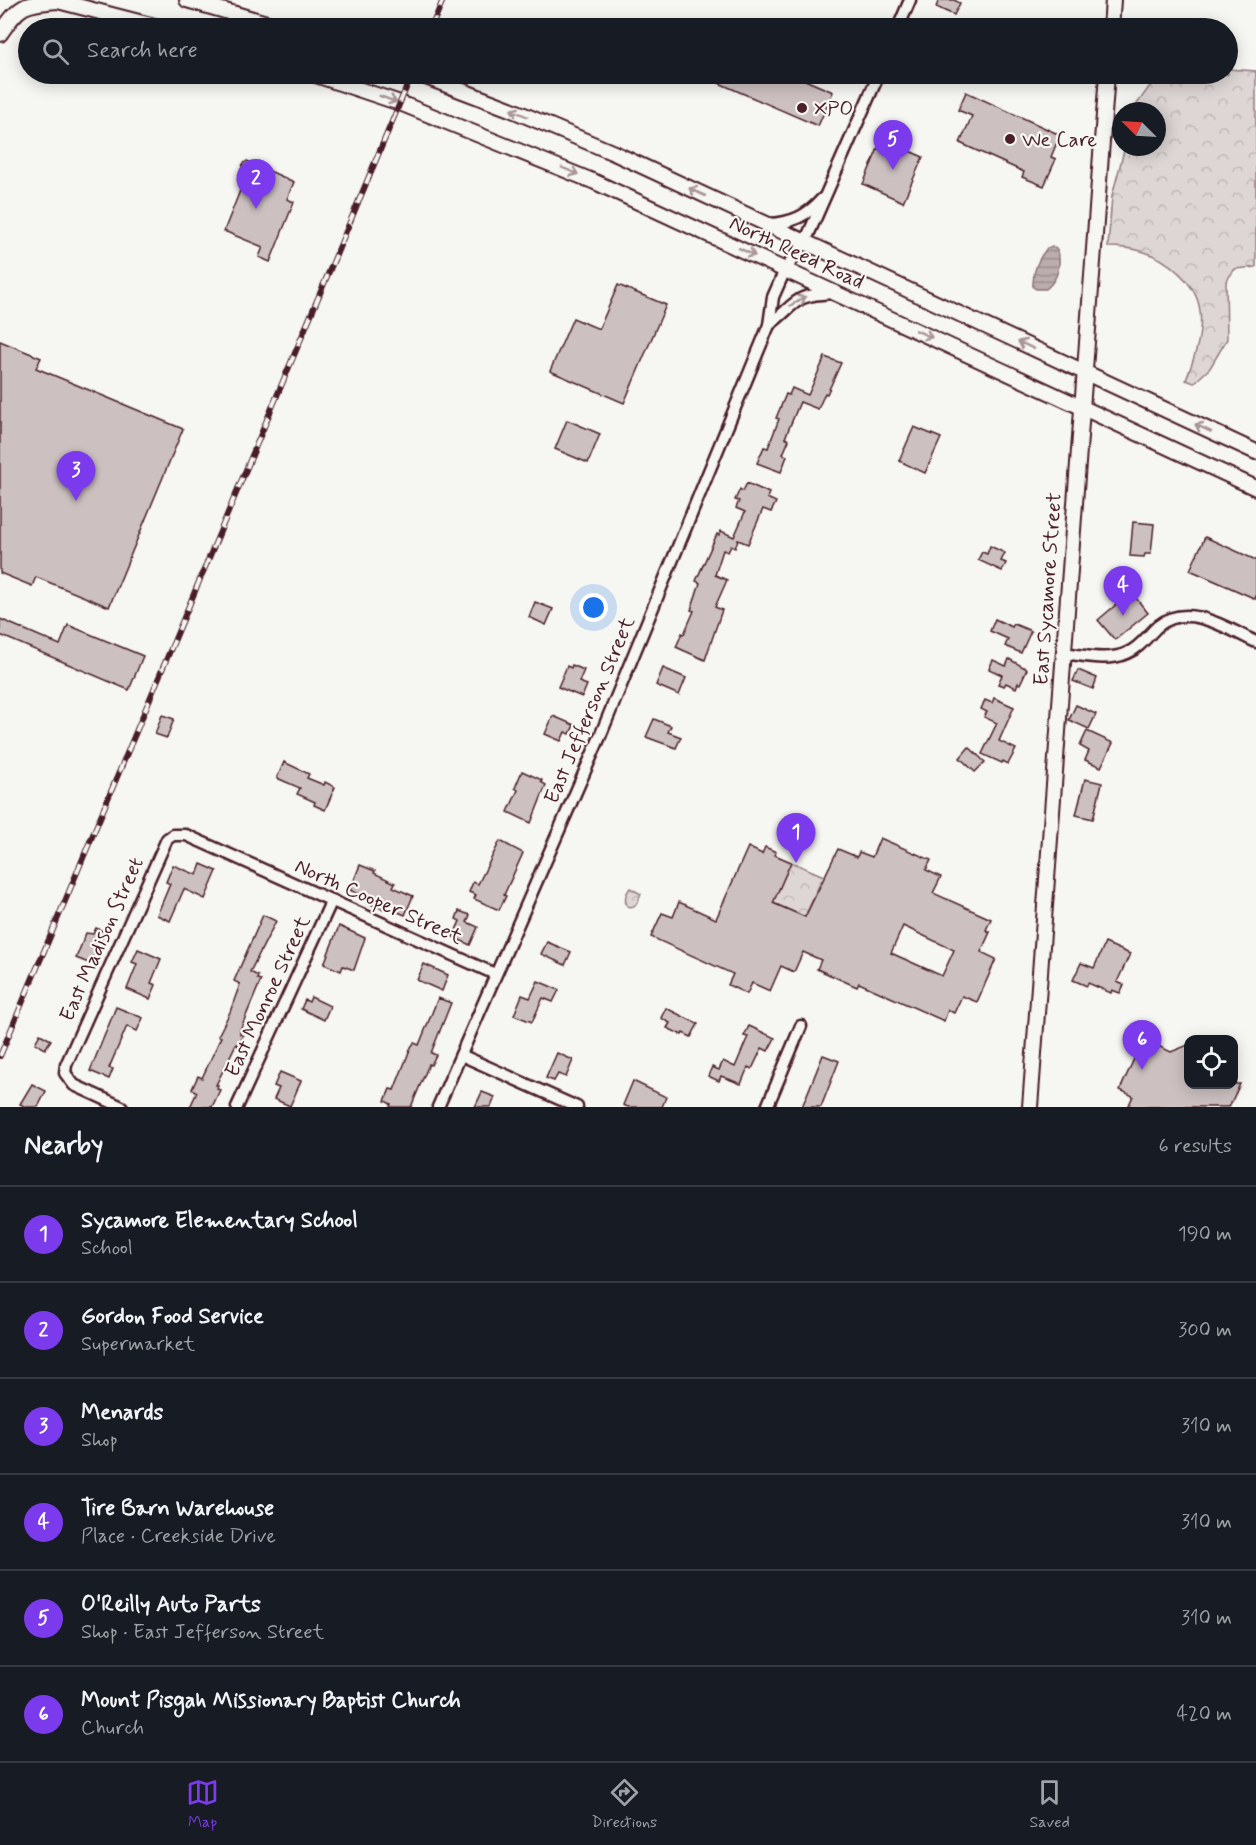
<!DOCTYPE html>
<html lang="en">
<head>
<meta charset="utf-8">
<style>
  body { margin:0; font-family:Mynerve,sans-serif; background:#20242c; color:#f1f3f6 }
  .controls { position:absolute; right:18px; bottom:18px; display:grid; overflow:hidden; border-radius:12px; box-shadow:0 3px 15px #0003 }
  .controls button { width:54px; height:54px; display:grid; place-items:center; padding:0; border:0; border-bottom:2px solid #363941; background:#171b24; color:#f1f3f6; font:30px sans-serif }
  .compass { position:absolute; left:1112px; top:102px; width:54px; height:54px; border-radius:50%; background:#171b24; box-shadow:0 3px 15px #0003; rotate:294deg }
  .you { position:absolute; left:594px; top:608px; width:21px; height:21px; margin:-15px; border:4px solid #fff; border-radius:50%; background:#1a73e8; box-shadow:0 0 0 9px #1a73e833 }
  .badge { display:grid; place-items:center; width:39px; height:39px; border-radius:50%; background:#7c3aed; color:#fff; font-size:20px; font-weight:700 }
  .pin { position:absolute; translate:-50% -50px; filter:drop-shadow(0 2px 3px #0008) }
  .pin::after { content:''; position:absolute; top:32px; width:21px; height:18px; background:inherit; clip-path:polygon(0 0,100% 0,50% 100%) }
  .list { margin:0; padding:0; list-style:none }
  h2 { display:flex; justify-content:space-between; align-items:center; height:78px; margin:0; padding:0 24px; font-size:26px }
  h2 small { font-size:20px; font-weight:400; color:#9ea1a6 }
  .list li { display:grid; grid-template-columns:39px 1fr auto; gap:18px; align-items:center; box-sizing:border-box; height:96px; padding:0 24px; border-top:2px solid #363941 }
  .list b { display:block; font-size:22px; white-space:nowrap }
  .list p { margin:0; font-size:20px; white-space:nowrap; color:#9ea1a6 }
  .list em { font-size:20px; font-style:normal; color:#9ea1a6 }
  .icon { flex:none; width:33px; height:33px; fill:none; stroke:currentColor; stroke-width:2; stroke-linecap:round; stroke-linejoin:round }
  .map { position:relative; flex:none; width:1256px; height:1107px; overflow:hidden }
  .search { position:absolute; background:#171b24; box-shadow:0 3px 15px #0003; left:18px; right:18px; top:18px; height:66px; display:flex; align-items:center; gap:15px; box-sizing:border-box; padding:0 21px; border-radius:33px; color:#9ea1a6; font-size:22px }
  .sheet { height:654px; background:#171b24 }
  nav { display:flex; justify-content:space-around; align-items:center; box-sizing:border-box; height:84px; border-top:2px solid #363941; background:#171b24; font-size:16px; color:#9ea1a6 }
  nav a { display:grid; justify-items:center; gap:3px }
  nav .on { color:#7c3aed }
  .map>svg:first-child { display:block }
</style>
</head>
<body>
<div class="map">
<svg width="1256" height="1107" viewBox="0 0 1256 1107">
  <defs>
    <pattern id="forest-crowns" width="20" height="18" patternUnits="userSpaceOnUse" patternTransform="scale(1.5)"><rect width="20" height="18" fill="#ddd6d5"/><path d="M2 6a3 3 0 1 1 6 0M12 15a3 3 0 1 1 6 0" fill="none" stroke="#bfb7b7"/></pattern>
    <pattern id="water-rules" width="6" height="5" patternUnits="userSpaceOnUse" patternTransform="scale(1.5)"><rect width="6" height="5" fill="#bbadae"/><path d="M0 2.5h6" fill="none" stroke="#9a8c8e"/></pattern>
  </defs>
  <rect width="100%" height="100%" fill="#f6f6f2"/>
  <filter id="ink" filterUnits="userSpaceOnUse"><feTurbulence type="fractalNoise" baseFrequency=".0167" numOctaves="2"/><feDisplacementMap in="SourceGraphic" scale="12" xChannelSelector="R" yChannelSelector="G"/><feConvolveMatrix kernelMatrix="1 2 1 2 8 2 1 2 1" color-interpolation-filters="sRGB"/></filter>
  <g filter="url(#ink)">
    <g fill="url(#forest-crowns)" stroke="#947a80" stroke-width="1.5">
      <path d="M 1228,69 L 1256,71 L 1256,267 L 1235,269 L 1226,281 L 1227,339 L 1210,368 L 1194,383 L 1186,380 C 1194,359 1203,334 1200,311 C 1197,283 1167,258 1141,251 C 1130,248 1119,247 1108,247 L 1112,196 L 1125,147 L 1157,147 L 1157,111 L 1135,111 L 1137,104 L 1152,83 L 1169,74 L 1190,77 L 1205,74 L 1228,74 Z"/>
      <polygon points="791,862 826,877 824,882 821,881 805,917 773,903"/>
      <path d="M 630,888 L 641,894 C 638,902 636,909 627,906 C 624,900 626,893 630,888 Z"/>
    </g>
    <path fill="url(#water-rules)" stroke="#8e747a" stroke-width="1.5" d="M 1052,247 L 1058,250 C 1061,265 1058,279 1046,289 L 1036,289 L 1033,287 C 1032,272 1038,259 1047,248 Z"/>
    <g fill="#ccc1c0" stroke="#4a1f2b" stroke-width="1.5" fill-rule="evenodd">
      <polygon points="939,0 954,0 960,3 954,15 936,7"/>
      <polygon points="698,74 791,74 833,92 818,126"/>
      <polygon points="966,92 1060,135 1051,157 1056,159 1044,186 1022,177 1024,172 960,143 972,116 958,110"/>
      <polygon points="882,139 923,157 903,202 863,184"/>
      <polygon points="247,161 294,182 287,199 294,202 270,262 259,257 263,247 224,231 243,183 238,181 243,164"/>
      <polygon points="618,285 666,305 624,403 550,371 573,318 599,329"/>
      <polygon points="0,341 41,358 36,368 183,429 109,607 36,577 32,586 0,573"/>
      <polygon points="825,357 841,363 827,394 825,393 818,409 800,402 785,438 789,440 783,454 787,456 781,472 757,463 764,447 768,448 779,419 776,418 786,394 789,395 792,388 808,395"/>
      <polygon points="567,420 600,434 588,463 555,449"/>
      <polygon points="914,427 941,438 925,473 899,461"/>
      <polygon points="747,483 769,493 767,498 776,502 771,512 763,509 748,544 738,540 735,548 731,546 728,552 723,550 715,575 727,580 715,607 722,610 705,660 676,647 682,633 684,634 694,611 691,610 700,583 696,581 717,534 719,535 721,531 734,537 745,512 736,508 739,501 735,500 740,489 743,491"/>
      <polygon points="1133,522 1154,524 1151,554 1145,554 1144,557 1130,556"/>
      <polygon points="1205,537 1256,560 1256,599 1190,570"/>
      <polygon points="990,546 1005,553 1001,561 1006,563 1002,571 978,560 982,552 987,554"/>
      <polygon points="1131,592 1148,613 1115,640 1098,620"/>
      <polygon points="535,602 553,609 546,625 529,617"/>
      <polygon points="0,619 60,645 68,625 143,656 129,690 0,635"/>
      <polygon points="995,619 1012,627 1014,624 1031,631 1021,653 1005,646 1008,639 990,631"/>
      <polygon points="1009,659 1027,669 1020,684 1018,683 1016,688 1006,683 1004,686 998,684 1002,675 989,669 993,660 1006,666"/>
      <polygon points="572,665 584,670 579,682 587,685 582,697 558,687 567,666 571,668"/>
      <polygon points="663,668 686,678 679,695 656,685"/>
      <polygon points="1078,670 1097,678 1093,689 1073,681"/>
      <polygon points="994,698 1014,707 999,741 1016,749 1008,764 1003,761 1002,763 982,754 997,723 984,717 987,712 981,709 985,700 992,703"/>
      <polygon points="1076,705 1096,714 1089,729 1069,720"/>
      <polygon points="162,715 174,719 167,738 155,734"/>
      <polygon points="553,716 574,725 570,734 565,732 561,741 545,734"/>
      <polygon points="654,719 671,726 668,732 681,737 676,748 646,737"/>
      <polygon points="1087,731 1113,743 1101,767 1085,760 1089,751 1080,746"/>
      <polygon points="969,747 985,762 975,772 960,758"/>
      <polygon points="284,762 309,774 307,778 324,785 325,782 335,787 325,810 314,805 315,802 297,794 300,788 277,778"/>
      <polygon points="522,771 542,780 541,782 546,785 531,823 508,812 518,790 515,788"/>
      <polygon points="1085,779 1102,783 1093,819 1076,815"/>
      <path d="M 880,838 L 931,860 L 926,870 L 941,877 L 933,893 L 991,919 L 986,930 L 990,932 L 981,952 L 996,959 L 977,1002 L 962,996 L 954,1013 L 948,1010 L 944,1021 L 859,983 L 857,987 L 817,969 L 821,960 L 803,952 L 794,972 L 781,966 L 770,991 L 752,983 L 747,994 L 728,985 L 733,974 L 651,937 L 662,913 L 673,917 L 679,902 L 716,919 L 748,847 L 762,854 L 765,847 L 776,852 L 775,855 L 791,862 L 773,903 L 805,917 L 838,849 L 857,857 L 859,852 L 872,857 ZM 903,926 L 954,950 L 942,976 L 891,953 Z"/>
      <polygon points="500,841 523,853 504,895 506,896 499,910 474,899 476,895 469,892 473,882 478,884"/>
      <polygon points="201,864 217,871 205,899 184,889 170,921 157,915 170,884 166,882 173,865 197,875"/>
      <polygon points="360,865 375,871 374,873 395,883 393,887 413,896 405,915 384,906 383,909 368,903 370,899 350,890"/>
      <polygon points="459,911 470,915 467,922 478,927 470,945 453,937 460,921 456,919"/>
      <polygon points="263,915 276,921 250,972 258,976 257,979 261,980 240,1030 240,1034 243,1036 238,1046 236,1044 216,1085 218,1085 217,1089 220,1090 212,1107 190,1107 197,1092 192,1089 198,1076 202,1078 221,1037 218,1036 230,1012 240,984 234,981"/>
      <polygon points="339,926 365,938 354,970 343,966 341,971 324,964"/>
      <polygon points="96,928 105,932 91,964 76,958 86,933 93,934"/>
      <polygon points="547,942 571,952 565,965 541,954"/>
      <polygon points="1105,943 1130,954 1117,982 1124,985 1120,993 1112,990 1111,993 1088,983 1087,986 1073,980 1081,963 1094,968"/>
      <polygon points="138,949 161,959 151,983 156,985 150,999 127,989 137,964 132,962"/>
      <polygon points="424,964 448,975 442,991 417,980"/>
      <polygon points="538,981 559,990 553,1002 543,998 532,1022 514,1015 522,995 530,998"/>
      <polygon points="311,997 330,1006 324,1020 301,1009 305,1000 309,1002"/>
      <polygon points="438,998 451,1003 431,1053 436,1055 431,1065 429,1064 411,1107 390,1107 391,1104 385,1101 390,1089 394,1090 411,1047 414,1043 419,1045"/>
      <polygon points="116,1007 143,1018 137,1031 127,1026 109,1068 113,1069 109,1079 90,1071"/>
      <polygon points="666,1008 698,1024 691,1037 683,1033 682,1035 667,1028 670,1023 661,1018"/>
      <polygon points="749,1026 775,1038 768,1051 762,1048 752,1069 748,1067 741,1084 721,1076 719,1081 708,1076 712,1067 719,1070 723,1061 735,1067 746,1041 748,1037 744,1036"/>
      <polygon points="40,1034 51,1040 45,1049 35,1043"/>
      <polygon points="1143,1039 1171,1052 1188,1045 1188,1084 1240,1084 1229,1107 1128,1107 1133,1096 1120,1090"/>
      <polygon points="557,1053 573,1060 566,1077 558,1074 554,1081 546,1078"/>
      <polygon points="823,1055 839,1061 821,1107 802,1107"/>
      <polygon points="280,1072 301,1081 290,1106 274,1099 279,1088 274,1086"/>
      <polygon points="633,1081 666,1097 662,1107 628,1107 623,1105"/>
      <polygon points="32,1084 46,1091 38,1107 26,1107 20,1104"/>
      <polygon points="482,1092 495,1097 491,1107 475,1107"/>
    </g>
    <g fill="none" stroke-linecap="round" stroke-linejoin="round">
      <defs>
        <g id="minor">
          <polyline points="898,28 910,0"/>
          <path d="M 768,224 C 792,223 807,216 822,199"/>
          <path d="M 769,325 C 798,303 792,295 833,293"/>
          <path d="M 1063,653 C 1083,655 1108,662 1127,653 C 1140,648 1148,635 1158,626 C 1188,601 1228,629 1256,642"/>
          <polyline points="461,1055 577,1107"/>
          <polyline points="122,1107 74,1085 65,1073 66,1065 167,839 173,835 186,835 495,974"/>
          <polyline points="237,1107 332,900"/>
          <polyline points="438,1107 599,739 769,325 773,297 785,270 805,242 879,74"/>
          <polyline points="767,1107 801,1026"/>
        </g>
        <g id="major">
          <polyline points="54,0 162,28"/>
          <polyline points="187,0 284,28"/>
          <polyline points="1111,28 1113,0"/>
          <path d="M 0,34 C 21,4 23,4 59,1"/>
          <polyline points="313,74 400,103 595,182 1256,488"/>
          <polyline points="418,74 510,109 614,153 1256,452"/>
          <polyline points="1030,1107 1107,74"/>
        </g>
      </defs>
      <use href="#minor" stroke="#4a1f2b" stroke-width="15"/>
      <use href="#major" stroke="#4a1f2b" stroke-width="18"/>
      <use href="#minor" stroke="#f6f6f2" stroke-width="10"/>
      <use href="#major" stroke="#f6f6f2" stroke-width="14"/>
      <defs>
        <g id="rail">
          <polyline points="431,28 443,0"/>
          <polyline points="0,1056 412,74"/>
        </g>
      </defs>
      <use href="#rail" stroke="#4a1f2b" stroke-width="6"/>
      <use href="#rail" stroke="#f6f6f2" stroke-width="4" stroke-dasharray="11" stroke-linecap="butt"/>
    </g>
    <defs><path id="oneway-shaft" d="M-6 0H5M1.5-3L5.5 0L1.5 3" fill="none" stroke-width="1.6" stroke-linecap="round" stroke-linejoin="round" transform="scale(1.5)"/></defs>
    <g stroke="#a99598">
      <use href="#oneway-shaft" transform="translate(388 99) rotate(20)"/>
      <use href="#oneway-shaft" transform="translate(519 113) rotate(-157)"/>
      <use href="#oneway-shaft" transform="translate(570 171) rotate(23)"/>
      <use href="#oneway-shaft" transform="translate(697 192) rotate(-155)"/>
      <use href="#oneway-shaft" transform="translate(747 252) rotate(25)"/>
      <use href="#oneway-shaft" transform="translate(798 301) rotate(-30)"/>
      <use href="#oneway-shaft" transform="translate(924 334) rotate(24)"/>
      <use href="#oneway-shaft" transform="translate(1026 345) rotate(-155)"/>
      <use href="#oneway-shaft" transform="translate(1203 428) rotate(-155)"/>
    </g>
  </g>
  <g fill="#4a1f2b" stroke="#f6f6f2" stroke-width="2">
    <circle cx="802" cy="108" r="6"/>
    <circle cx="1010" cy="139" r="6"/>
  </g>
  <g text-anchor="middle" stroke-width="4.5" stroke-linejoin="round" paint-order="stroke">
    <g font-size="21" fill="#4a1f2b" stroke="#f6f6f2" text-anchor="start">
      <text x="814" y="115">XPO</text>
      <text x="1022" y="146">We Care</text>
    </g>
    <g font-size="21" fill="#4a1f2b" stroke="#f6f6f2">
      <text transform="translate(797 252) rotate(25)" y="7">North Reed Road</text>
      <text transform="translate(1047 589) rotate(-86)" y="7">East Sycamore Street</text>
      <text transform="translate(589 710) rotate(-67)" y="7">East Jefferson Street</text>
      <text transform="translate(379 901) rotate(24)" y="7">North Cooper Street</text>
      <text transform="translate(101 939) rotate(-66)" y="7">East Madison Street</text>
      <text transform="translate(267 996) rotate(-65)" y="7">East Monroe Street</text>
    </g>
  </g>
</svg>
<div class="controls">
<button><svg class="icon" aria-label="locate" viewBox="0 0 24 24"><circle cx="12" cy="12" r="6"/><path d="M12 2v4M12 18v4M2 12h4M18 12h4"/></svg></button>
</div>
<svg class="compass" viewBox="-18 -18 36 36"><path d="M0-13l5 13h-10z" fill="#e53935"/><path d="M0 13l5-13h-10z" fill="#9ea1a6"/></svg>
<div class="you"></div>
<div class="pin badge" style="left:796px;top:863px">1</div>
<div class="pin badge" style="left:256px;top:209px">2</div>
<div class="pin badge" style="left:76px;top:501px">3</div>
<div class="pin badge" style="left:1123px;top:616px">4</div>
<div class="pin badge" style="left:893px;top:170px">5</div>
<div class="pin badge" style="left:1142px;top:1070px">6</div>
<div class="search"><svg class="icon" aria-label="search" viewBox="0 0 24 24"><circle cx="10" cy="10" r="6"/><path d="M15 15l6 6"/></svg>Search here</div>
</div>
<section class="sheet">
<h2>Nearby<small>6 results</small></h2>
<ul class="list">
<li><span class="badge">1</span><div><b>Sycamore Elementary School</b><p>School</p></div><em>190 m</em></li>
<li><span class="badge">2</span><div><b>Gordon Food Service</b><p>Supermarket</p></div><em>300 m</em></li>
<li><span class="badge">3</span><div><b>Menards</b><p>Shop</p></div><em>310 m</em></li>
<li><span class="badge">4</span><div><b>Tire Barn Warehouse</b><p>Place · Creekside Drive</p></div><em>310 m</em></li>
<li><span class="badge">5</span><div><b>O'Reilly Auto Parts</b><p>Shop · East Jefferson Street</p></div><em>310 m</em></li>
<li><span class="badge">6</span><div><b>Mount Pisgah Missionary Baptist Church</b><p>Church</p></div><em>420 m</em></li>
</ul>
</section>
<nav>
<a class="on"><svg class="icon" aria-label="map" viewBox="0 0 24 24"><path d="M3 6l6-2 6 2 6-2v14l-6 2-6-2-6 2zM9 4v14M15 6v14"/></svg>Map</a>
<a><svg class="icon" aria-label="directions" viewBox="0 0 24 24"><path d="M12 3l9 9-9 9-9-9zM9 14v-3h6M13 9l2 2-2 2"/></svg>Directions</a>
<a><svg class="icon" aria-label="saved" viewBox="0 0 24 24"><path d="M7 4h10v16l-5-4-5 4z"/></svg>Saved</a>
</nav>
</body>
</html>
